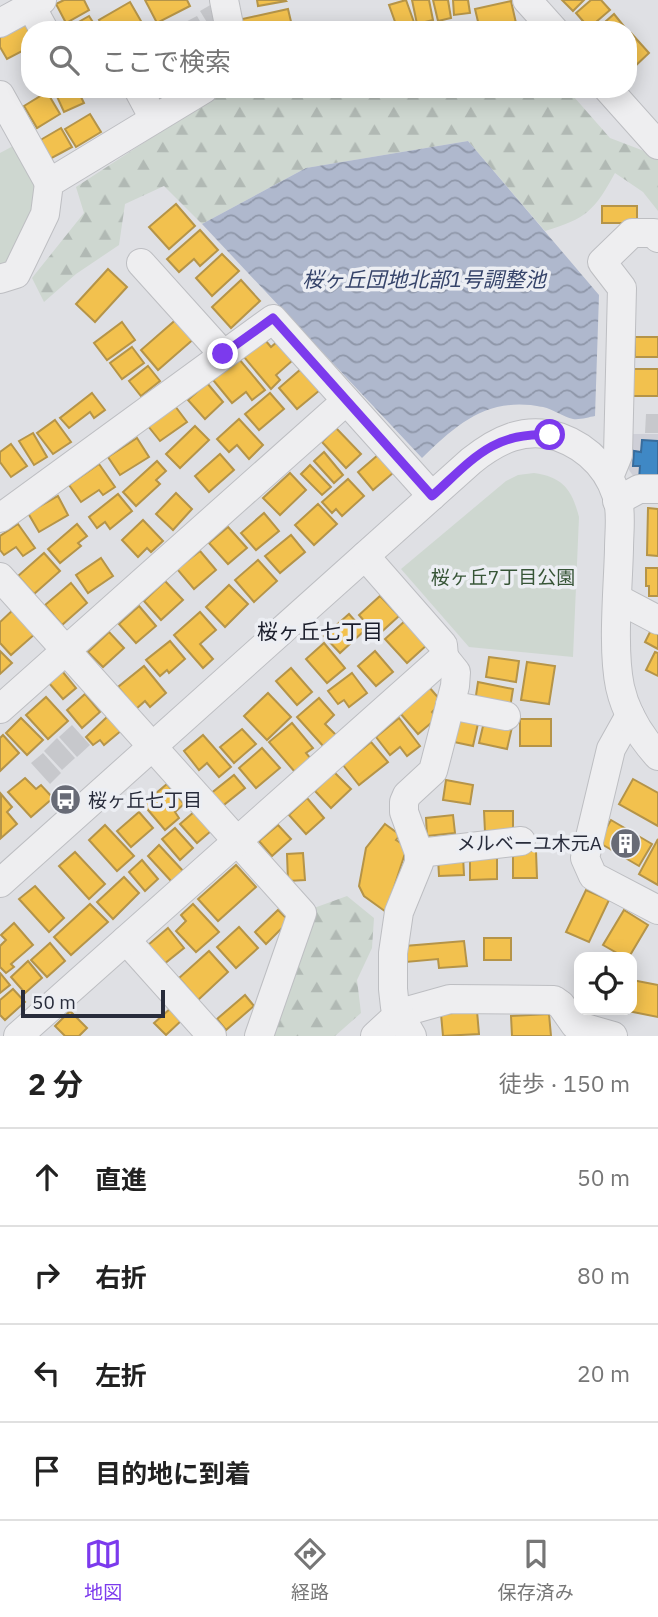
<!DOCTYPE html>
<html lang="ja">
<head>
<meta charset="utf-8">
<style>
  body { margin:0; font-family:"IBM Plex Sans","Noto Sans JP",sans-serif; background:#f6f6f6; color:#222 }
  .controls { position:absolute; right:21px; bottom:21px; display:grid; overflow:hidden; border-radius:14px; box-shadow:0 4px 18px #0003 }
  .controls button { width:63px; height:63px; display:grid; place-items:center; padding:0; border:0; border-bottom:2px solid #e0e0e0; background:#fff; color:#222; font:35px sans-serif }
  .scale { position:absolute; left:21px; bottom:18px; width:144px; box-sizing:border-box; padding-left:7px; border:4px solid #282c3b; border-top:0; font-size:19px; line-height:24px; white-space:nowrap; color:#282c3b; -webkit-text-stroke:5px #eceef3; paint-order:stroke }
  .stop { position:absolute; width:21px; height:21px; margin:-16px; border:5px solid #7c3aed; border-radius:50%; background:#fff }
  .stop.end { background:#7c3aed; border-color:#fff; box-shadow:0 2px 7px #0008 }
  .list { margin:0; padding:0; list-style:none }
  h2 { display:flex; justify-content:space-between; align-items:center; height:91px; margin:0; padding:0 28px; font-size:30px }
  h2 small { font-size:23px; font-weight:400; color:#767676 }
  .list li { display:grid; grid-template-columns:46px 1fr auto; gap:21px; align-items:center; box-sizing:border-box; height:98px; padding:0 28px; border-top:2px solid #e0e0e0 }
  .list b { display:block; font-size:26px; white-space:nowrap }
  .list em { font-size:23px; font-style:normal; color:#767676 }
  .icon { flex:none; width:38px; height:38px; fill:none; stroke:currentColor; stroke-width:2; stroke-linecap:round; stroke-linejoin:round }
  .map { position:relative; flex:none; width:658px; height:1036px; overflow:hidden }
  .search { position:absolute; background:#fff; box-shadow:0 4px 18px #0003; left:21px; right:21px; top:21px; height:77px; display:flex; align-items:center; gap:18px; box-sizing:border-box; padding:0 24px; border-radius:28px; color:#767676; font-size:26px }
  .sheet { height:483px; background:#fff }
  nav { display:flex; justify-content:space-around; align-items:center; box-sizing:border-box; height:98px; border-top:2px solid #e0e0e0; background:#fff; font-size:19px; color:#767676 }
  nav a { display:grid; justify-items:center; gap:4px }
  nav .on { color:#7c3aed }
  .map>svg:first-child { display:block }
</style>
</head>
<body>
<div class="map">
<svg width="658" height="1036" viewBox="0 0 658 1036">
  <defs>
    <pattern id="forest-firs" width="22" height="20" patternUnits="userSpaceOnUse" patternTransform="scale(1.75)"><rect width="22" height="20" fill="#ced7d0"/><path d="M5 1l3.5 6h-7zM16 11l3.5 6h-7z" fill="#b1b9b4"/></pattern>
    <pattern id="water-waves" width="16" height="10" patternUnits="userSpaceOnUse" patternTransform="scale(1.75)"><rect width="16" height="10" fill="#afb8cd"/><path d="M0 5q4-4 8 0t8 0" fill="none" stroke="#8e96a8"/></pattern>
  </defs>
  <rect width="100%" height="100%" fill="#dfe0e4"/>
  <polygon fill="#cecfd7" points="629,434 658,434 658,483 638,483 627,467"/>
  <g fill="url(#forest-firs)">
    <path d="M 226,89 L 567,89 L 610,138 L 652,154 L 658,159 L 658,211 L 643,192 L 615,173 C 595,210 586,219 545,231 L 468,141 L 306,168 L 202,224 L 164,186 L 125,204 L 119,245 L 76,274 L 44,302 L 32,278 L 84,213 L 76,187 Z"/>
    <polygon points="347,896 374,918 372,948 357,980 361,1013 335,1036 263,1036 314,908"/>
  </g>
  <g fill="#ced7d0">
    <polygon points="15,145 38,184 37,212 9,265 0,268 0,153"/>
    <path d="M 534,473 C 563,477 572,490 579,517 L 573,657 L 469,647 L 401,569 L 506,481 L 518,475 Z"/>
  </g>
  <path fill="url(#water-waves)" d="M 468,141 L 599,295 L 595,416 C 589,417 580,420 573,419 C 563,417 553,409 543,407 C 488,396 458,423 422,458 L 202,224 L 306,168 Z"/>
  <g fill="#f2c14e" stroke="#b59448" stroke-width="2">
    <polygon points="64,0 84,0 89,10 66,23 56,4"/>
    <polygon points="145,0 187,0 190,6 157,23"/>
    <polygon points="257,0 285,0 286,1 258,6"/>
    <polygon points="406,0 415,25 398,30 389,5"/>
    <polygon points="412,0 429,0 433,20 417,24"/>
    <polygon points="433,0 448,0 451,18 438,21"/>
    <polygon points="453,0 468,0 470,13 454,15"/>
    <polygon points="562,0 584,0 573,11"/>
    <polygon points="591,0 601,0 610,10 589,28 576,13"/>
    <polygon points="511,1 516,23 480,30 475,9"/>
    <polygon points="130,2 145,28 104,30 99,20"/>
    <polygon points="288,9 293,30 240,30 238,20"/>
    <polygon points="614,14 627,30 596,30"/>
    <polygon points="89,16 98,30 71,30 70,27"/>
    <polygon points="27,21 30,47 7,59 0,47 0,36"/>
    <polygon points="631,33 649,53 632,69 628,65 628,35"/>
    <polygon points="77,89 84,103 64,112 54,90"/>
    <polygon points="47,92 60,114 37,128 24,106"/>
    <polygon points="90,114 101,132 76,147 65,129"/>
    <polygon points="61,128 72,147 48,160 37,142"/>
    <polygon points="176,204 195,226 169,249 149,227"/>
    <rect x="602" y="206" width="35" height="17"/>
    <polygon points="200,230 218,250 200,266 194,259 179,272 167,259"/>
    <polygon points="222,254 239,271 212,296 196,278"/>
    <polygon points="108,269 127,287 95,322 76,304"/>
    <polygon points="241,280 260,301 231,328 212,307"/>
    <polygon points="179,317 196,337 158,370 141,350"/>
    <polygon points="122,322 135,340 107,360 94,343"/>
    <rect x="635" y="337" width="23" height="20"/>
    <polygon points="265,340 271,347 277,342 293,360 276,375 280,380 271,389 244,357"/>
    <polygon points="132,347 144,363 122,379 110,363"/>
    <polygon points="239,359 265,390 252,400 246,392 232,403 213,380"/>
    <polygon points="148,366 160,381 141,396 129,381"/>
    <polygon points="301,369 320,390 297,409 279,388"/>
    <polygon points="633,369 658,369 658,396 632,396"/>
    <polygon points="207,383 223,402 205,419 188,400"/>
    <polygon points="92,393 105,410 94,418 90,412 69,428 60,418"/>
    <polygon points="270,393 284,409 259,430 245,414"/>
    <polygon points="175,406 187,422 160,441 148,426"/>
    <polygon points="239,419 263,445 249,459 237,445 229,452 217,439"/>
    <polygon points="55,420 71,442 53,454 37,433"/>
    <polygon points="195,426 209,440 180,468 166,454"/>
    <polygon points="336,428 361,454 346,468 322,442"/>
    <polygon points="33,433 47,457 34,465 19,441"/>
    <polygon points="137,438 149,457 120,475 108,457"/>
    <polygon points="11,444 27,466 11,477 0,462 0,452"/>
    <polygon points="324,452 343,475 334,483 314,461"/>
    <polygon points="220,454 234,470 209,492 195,476"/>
    <polygon points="378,455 393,473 373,490 358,472"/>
    <polygon points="157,461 166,471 156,480 160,484 136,506 123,492"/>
    <polygon points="99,464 115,487 103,495 99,490 81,502 69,485"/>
    <polygon points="310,465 331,487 322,495 301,474"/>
    <polygon points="290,473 306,490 280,515 263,498"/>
    <polygon points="348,479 364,496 342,516 336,509 332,513 322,502"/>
    <polygon points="176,493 192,509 173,530 156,514"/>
    <polygon points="118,494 132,511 110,529 105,522 97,528 89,517"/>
    <polygon points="58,496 68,515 39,532 28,513"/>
    <polygon points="318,504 337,524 314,545 295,525"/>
    <polygon points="648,508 658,509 658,556 647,555"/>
    <polygon points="264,513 279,531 256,550 241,533"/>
    <polygon points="143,520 163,541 151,552 147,548 138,557 122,540"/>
    <polygon points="18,524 35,548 23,556 16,547 4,555 0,550 0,536"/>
    <polygon points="77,524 87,536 78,543 81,546 60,563 48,549"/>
    <polygon points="228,527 247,548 228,564 209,543"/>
    <polygon points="291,535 305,552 280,573 265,556"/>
    <polygon points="200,551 216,570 194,589 177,569"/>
    <polygon points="44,553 60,571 34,594 18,576"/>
    <polygon points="101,558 113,576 88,593 76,575"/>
    <polygon points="258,560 277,581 254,602 235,580"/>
    <polygon points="646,568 658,568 658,596 649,596 649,586 646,586"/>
    <polygon points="165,581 183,600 161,620 144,601"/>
    <polygon points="71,583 87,603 62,625 45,605"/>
    <polygon points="229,585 248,604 225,627 206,607"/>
    <polygon points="380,596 399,616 377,636 359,615"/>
    <polygon points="139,606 156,626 136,643 119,624"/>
    <polygon points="14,609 36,633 11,655 0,643 0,622"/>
    <polygon points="200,612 216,630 200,644 213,659 203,668 174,635"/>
    <polygon points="349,614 364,631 340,653 324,636"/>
    <polygon points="406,620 428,644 407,663 385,639"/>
    <polygon points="652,628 658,631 658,649 645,642"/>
    <polygon points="109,632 124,648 103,667 88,652"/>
    <polygon points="170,641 185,659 169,673 167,670 160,676 146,660"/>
    <polygon points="324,643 345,668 327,683 306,659"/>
    <polygon points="0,651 12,663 0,674"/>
    <polygon points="375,651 393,672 376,686 358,666"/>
    <polygon points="655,652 658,653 658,676 646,670"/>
    <polygon points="489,657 519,661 516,682 486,677"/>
    <polygon points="527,662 555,666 549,704 521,700"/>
    <polygon points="144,666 166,693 150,707 145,701 136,709 118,687"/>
    <polygon points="291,668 312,692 297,705 276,681"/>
    <polygon points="62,671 76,688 63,699 49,683"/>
    <polygon points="352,673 367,693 349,707 344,700 338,704 328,691"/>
    <polygon points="478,682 513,689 510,708 475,702"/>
    <polygon points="429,687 442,702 432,712 437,718 418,734 400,713"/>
    <polygon points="268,693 291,717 267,740 244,716"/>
    <polygon points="85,694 100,712 82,728 67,710"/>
    <polygon points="46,697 68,721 48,739 26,715"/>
    <polygon points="319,698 334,715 325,724 337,736 324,747 297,717"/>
    <polygon points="109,715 122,730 104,745 100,740 93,745 86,737"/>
    <polygon points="459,716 479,719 473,746 454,742"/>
    <polygon points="21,718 43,740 27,755 6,733"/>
    <polygon points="399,718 420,746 407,756 400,747 390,755 376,737"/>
    <rect x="520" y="719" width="31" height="27"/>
    <polygon points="484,722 512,727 507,749 479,743"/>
    <polygon points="292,723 313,748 306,753 311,759 295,772 269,742"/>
    <polygon points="242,729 256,744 234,763 220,747"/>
    <polygon points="3,735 19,753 0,771 0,738"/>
    <polygon points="203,735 231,767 219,777 207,763 199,770 184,751"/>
    <polygon points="371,742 388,762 359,785 343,765"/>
    <polygon points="262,748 280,768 256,788 239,768"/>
    <polygon points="334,772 351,789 331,808 315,791"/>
    <polygon points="234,775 245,788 220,808 209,795"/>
    <polygon points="25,778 36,789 41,785 53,798 31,817 8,792"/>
    <polygon points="633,779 658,793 658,826 619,804"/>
    <polygon points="446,780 473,785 470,804 443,800"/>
    <polygon points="167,784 184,804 175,812 179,818 165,830 143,804"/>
    <polygon points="1,794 12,807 7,812 17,824 1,838"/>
    <polygon points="307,798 324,818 306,834 289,815"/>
    <polygon points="484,811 513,811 513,831 485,832"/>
    <polygon points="139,812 153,828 131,847 117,831"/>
    <polygon points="194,812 211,831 197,843 180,824"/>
    <polygon points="453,815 455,833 427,836 426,818"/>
    <polygon points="611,820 652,844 639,866 598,842"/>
    <polygon points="385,824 400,835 396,840 407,847 386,912 364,896 359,886 366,848"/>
    <polygon points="105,825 134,856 117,871 89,840"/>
    <polygon points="278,825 291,839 272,856 259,841"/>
    <polygon points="175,828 193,848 180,860 162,839"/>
    <polygon points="658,839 658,885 639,874"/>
    <polygon points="159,845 184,872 172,882 148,856"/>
    <polygon points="513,851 536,851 537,878 513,878"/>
    <polygon points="75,852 105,884 89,899 59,866"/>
    <polygon points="303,853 305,880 288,881 287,854"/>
    <polygon points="497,855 497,879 470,880 470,856"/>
    <polygon points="463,856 464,875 439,876 438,857"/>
    <polygon points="142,860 158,879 145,891 129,872"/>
    <polygon points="236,865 256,887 218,921 198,899"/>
    <polygon points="124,877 139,893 113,919 97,902"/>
    <polygon points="35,886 64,918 49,932 19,899"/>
    <polygon points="586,890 609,900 589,942 566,932"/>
    <polygon points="90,904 108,922 71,955 54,937"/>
    <polygon points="193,904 219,932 196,952 176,931 186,921 181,915"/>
    <polygon points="278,910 289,921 266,944 255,932"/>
    <polygon points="624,910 648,925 629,957 624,957 603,945"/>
    <polygon points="14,923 33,945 11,964 14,967 6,973 0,967 0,946 6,940 1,935"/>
    <polygon points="239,927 258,948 236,968 217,947"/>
    <polygon points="168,928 184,948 164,964 148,945"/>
    <rect x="484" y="938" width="27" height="22"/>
    <polygon points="464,941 467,966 439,968 438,959 406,962 405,946"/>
    <polygon points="50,943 65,961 47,977 31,960"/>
    <polygon points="209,951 228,972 198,1000 179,978"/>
    <polygon points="28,961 42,978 25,993 11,977"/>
    <polygon points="0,973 10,985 0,993"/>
    <polygon points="632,980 658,985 658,1017 623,1010 632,1010"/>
    <polygon points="13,989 25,1002 5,1020 0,1015 0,1000"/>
    <polygon points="245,995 254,1006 226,1030 217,1019"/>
    <polygon points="171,1008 182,1020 166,1035 154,1023"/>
    <polygon points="70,1011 87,1028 79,1036 65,1036 55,1026"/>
    <polygon points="477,1011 479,1034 443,1036 441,1014"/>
    <polygon points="549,1014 551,1036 512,1036 511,1016"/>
  </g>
  <polygon fill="#3f88c5" stroke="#386c9c" stroke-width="2" points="642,440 658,441 658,481 639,480 640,466 633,466 634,451 641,452"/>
  <g fill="#c7c8cc">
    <polygon points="212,4 219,18 208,24 200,11"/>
    <polygon points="197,16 205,30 170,30"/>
    <polygon points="646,414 658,414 658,433 645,433"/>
    <polygon points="72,725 90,745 77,757 59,737"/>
    <polygon points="57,738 75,758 62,770 44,751"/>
    <polygon points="43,753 61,773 50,784 31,763"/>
  </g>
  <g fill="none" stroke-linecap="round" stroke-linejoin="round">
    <defs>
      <g id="minor">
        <polyline points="224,0 230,30"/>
        <polyline points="527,0 554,30"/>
        <polyline points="31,6 44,30"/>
        <polyline points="0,23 42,0"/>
        <polyline points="138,89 154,119"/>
        <polyline points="608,89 658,145"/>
        <polyline points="0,95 49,183"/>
        <polyline points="141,263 223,354"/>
        <polyline points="0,279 16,274 45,214 49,183 204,89"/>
        <polyline points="609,477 618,455 622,288 602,262 632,233 654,233 658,238"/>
        <polyline points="617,501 639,489 658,489"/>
        <polyline points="0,518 273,319 432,496"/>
        <polyline points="0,577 302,913 259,1036"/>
        <polyline points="618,599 658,620"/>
        <polyline points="450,705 506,716"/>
        <polyline points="0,709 346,401"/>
        <polyline points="630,715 611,749 585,858 593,876 658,910"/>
        <polyline points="419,853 521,841"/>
        <path d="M 0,883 L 471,461 C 497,440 525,426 559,437 C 590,448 613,473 619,506 C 621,520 619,535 619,549 C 618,589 612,649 620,687 C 626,714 640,736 658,756"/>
        <polyline points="126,940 212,1036"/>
        <polyline points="18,1036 444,657 443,645 365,556"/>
        <polyline points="375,1036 400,1013 450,999 554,1000 561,1005 575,1025 613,1036"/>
        <polyline points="412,1036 395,1007 393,989 393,953 399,912 419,863 419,853 404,812 404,802 407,795 433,771 455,686 456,672 444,657"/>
      </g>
    </defs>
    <use href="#minor" stroke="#bdbec2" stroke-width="30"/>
    <use href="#minor" stroke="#eeeef0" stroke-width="28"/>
  </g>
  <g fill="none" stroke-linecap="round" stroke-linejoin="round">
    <path stroke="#7c3aed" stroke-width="9" d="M 223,354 L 273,318 L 432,496 C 471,461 493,431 550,435"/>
  </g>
  <defs>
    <symbol id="bus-disc" viewBox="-11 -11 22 22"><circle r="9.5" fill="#686b76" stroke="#eceef3"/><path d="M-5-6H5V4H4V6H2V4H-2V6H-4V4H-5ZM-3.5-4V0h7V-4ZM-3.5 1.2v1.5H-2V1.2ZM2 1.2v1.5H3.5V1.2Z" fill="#fff"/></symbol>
    <symbol id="building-disc" viewBox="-11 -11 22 22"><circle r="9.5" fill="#686b76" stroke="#eceef3"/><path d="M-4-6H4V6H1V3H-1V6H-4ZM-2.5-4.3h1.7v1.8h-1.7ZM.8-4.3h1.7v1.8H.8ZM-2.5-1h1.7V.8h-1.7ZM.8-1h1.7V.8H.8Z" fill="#fff"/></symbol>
  </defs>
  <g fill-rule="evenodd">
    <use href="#bus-disc" x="48" y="782" width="35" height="35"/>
    <use href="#building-disc" x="608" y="826" width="35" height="35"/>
  </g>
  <g text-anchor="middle" stroke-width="7" stroke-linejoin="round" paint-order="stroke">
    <g font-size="19" fill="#375537" stroke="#eceef3">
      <text x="503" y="584">桜ヶ丘7丁目公園</text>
    </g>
    <g font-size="19" fill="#282c3b" stroke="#eceef3" text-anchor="start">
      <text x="88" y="807">桜ヶ丘七丁目</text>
      <text x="602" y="850" text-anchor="end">メルベーユ木元A</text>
    </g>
    <g font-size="21" font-style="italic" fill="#36446a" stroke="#eceef3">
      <text x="424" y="287">桜ヶ丘団地北部1号調整池</text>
    </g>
    <g font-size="21" fill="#1a1d2b" stroke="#eceef3">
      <text x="320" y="639">桜ヶ丘七丁目</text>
    </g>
  </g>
</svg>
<div class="controls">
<button><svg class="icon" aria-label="locate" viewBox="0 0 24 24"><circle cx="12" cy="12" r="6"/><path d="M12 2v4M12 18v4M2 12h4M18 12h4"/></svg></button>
</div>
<div class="scale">50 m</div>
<div class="stop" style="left:550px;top:435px"></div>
<div class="stop end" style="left:223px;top:354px"></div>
<div class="search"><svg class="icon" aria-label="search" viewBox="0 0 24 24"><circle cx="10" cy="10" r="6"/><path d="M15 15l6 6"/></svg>ここで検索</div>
</div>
<section class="sheet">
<h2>2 分<small>徒歩 · 150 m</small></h2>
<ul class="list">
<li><svg class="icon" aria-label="ahead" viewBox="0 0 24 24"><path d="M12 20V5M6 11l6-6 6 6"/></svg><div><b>直進</b></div><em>50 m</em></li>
<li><svg class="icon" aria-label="right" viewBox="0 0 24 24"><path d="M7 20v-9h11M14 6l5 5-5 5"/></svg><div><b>右折</b></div><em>80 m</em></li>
<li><svg class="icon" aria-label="left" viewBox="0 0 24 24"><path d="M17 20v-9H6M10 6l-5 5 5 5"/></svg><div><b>左折</b></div><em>20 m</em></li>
<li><svg class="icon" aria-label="arrive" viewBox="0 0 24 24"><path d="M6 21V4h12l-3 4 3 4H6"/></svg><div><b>目的地に到着</b></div></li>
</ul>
</section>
<nav>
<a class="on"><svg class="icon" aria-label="map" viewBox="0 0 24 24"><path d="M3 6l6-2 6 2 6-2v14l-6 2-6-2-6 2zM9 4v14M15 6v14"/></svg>地図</a>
<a><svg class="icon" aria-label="directions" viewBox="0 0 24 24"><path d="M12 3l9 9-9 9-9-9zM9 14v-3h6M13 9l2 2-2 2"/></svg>経路</a>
<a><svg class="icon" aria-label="saved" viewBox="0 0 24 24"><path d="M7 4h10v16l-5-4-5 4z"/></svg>保存済み</a>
</nav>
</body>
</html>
